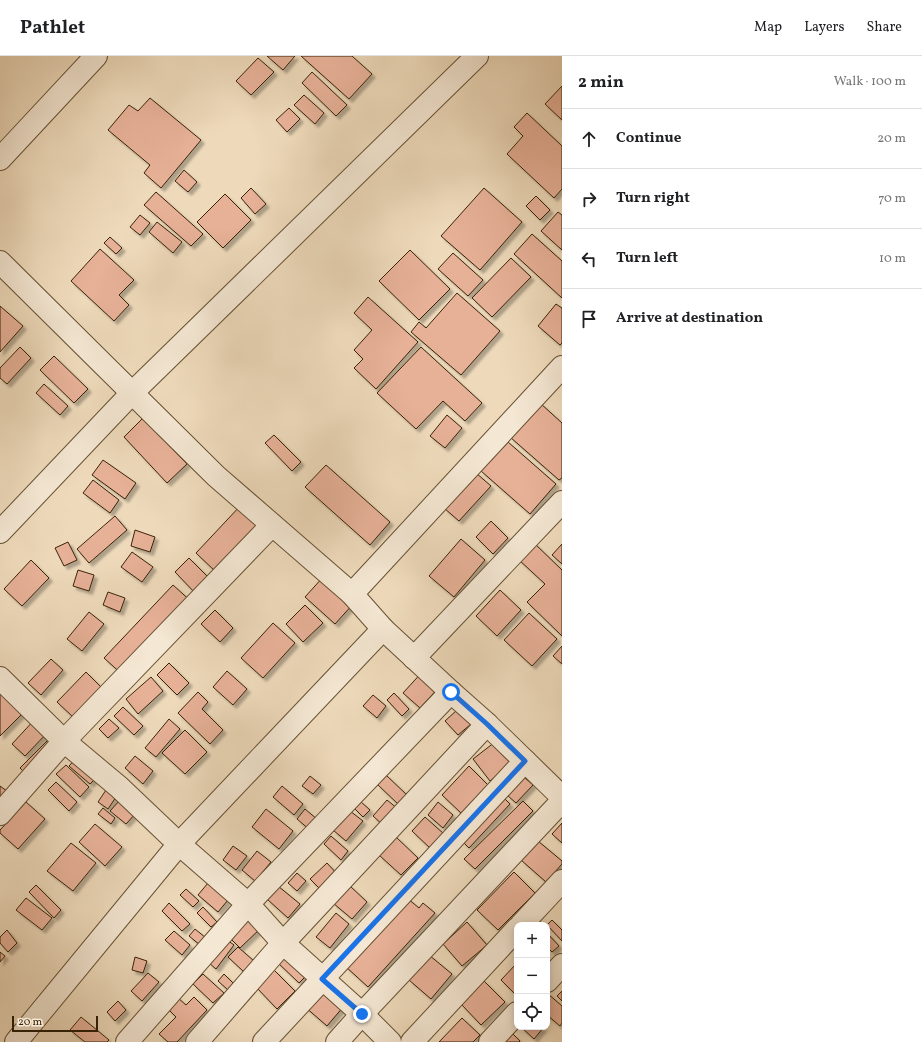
<!DOCTYPE html>
<html lang="en">
<head>
<meta charset="utf-8">
<style>
  body { margin:0; font-family:Vollkorn,serif; background:#f2f2f2; color:#202124 }
  .controls { position:absolute; right:12px; bottom:12px; display:grid; overflow:hidden; border-radius:8px; box-shadow:0 2px 10px #0003 }
  .controls button { width:36px; height:36px; display:grid; place-items:center; padding:0; border:0; border-bottom:1px solid #e0e0e0; background:#fff; color:#202124; font:20px sans-serif }
  .scale { position:absolute; left:12px; bottom:10px; width:86px; box-sizing:border-box; padding-left:4px; border:2px solid #392306; border-top:0; font-size:11px; line-height:14px; white-space:nowrap; color:#392306; -webkit-text-stroke:3px #f4e7d3; paint-order:stroke }
  .stop { position:absolute; width:12px; height:12px; margin:-9px; border:3px solid #1a73e8; border-radius:50%; background:#fff }
  .stop.end { background:#1a73e8; border-color:#fff; box-shadow:0 1px 4px #0008 }
  .list { margin:0; padding:0; list-style:none }
  h2 { display:flex; justify-content:space-between; align-items:center; height:52px; margin:0; padding:0 16px; font-size:17px }
  h2 small { font-size:13px; font-weight:400; color:#757577 }
  .list li { display:grid; grid-template-columns:26px 1fr auto; gap:12px; align-items:center; box-sizing:border-box; height:60px; padding:0 16px; border-top:1px solid #e0e0e0 }
  .list b { display:block; font-size:15px; white-space:nowrap }
  .list em { font-size:13px; font-style:normal; color:#757577 }
  .icon { flex:none; width:22px; height:22px; fill:none; stroke:currentColor; stroke-width:2; stroke-linecap:round; stroke-linejoin:round }
  .map { position:relative; flex:none; width:562px; height:986px; overflow:hidden }
  header { display:flex; align-items:center; gap:24px; box-sizing:border-box; height:56px; padding:0 20px; background:#fff; border-bottom:1px solid #e0e0e0 }
  header strong { font-size:19px }
  nav { display:flex; gap:22px; margin-inline-start:auto; font-size:14px }
  main { display:flex }
  aside { flex:1; background:#fff }
  .map>svg:first-child { display:block }
</style>
</head>
<body>
<header>
<strong>Pathlet</strong>
<nav><a>Map</a><a>Layers</a><a>Share</a></nav>
</header>
<main>
<div class="map">
<svg width="562" height="986" viewBox="0 0 562 986">
  <defs>
    <filter id="shadow"><feDropShadow dx="3.5" dy="3.5" stdDeviation="1" flood-color="#0004"/></filter>
  </defs>
  <rect width="100%" height="100%" fill="#eedabb"/>
  <filter id="stains"><feTurbulence type="fractalNoise" baseFrequency=".005" numOctaves="4"/><feColorMatrix values="0 0 0 0 .2 0 0 0 0 .09 0 0 0 0 .02 0 0 0 .5 -.17"/></filter>
  <radialGradient id="worn" r=".72"><stop offset=".6" stop-color="#630" stop-opacity="0"/><stop offset="1" stop-color="#630" stop-opacity=".3"/></radialGradient>
  <g fill="#e7b198" stroke="#392306" filter="url(#shadow)">
    <polygon points="267,0 295,0 283,14"/>
    <polygon points="301,0 352,0 372,18 349,43"/>
    <polygon points="258,2 274,16 251,39 236,25"/>
    <polygon points="312,16 347,49 336,60 302,27"/>
    <polygon points="562,30 562,64 545,48"/>
    <polygon points="304,39 324,57 315,68 294,49"/>
    <polygon points="150,42 201,84 161,132 144,117 150,109 108,74 129,49 138,55"/>
    <polygon points="289,52 300,63 287,76 276,64"/>
    <polygon points="527,57 562,90 562,133 554,142 507,98 523,80 514,71"/>
    <polygon points="184,114 197,126 188,136 175,125"/>
    <polygon points="251,132 266,148 255,158 241,142"/>
    <polygon points="484,132 522,166 480,214 441,180"/>
    <polygon points="156,136 203,178 191,190 144,149"/>
    <polygon points="225,138 251,164 223,192 197,166"/>
    <polygon points="536,140 550,154 540,164 526,150"/>
    <polygon points="558,156 562,159 562,194 541,175"/>
    <polygon points="140,159 150,167 140,179 130,171"/>
    <polygon points="157,166 182,186 173,197 149,176"/>
    <polygon points="532,178 562,205 562,242 514,198"/>
    <polygon points="110,181 122,192 116,198 104,187"/>
    <polygon points="100,193 134,224 119,239 129,249 114,265 71,225"/>
    <polygon points="410,194 450,233 419,264 379,225"/>
    <polygon points="453,197 483,224 468,240 438,213"/>
    <polygon points="511,202 531,221 492,261 472,242"/>
    <polygon points="457,237 500,275 461,319 411,276 419,266 426,272"/>
    <polygon points="368,241 418,286 376,333 354,312 363,303 354,294 372,274 354,257"/>
    <polygon points="556,248 562,252 562,287 560,289 538,270"/>
    <polygon points="0,250 23,270 0,296"/>
    <polygon points="20,291 31,302 7,328 0,322 0,312"/>
    <polygon points="421,291 482,347 465,365 443,345 416,373 377,337"/>
    <polygon points="54,300 88,333 74,347 40,314"/>
    <polygon points="44,328 68,350 60,359 36,337"/>
    <polygon points="540,347 562,367 562,422 559,424 510,381"/>
    <polygon points="447,359 462,372 445,392 430,380"/>
    <polygon points="143,362 187,408 167,427 124,381"/>
    <polygon points="274,379 301,406 292,415 265,387"/>
    <polygon points="508,386 556,428 530,458 481,415"/>
    <polygon points="103,404 136,427 125,443 92,419"/>
    <polygon points="326,409 390,466 370,489 305,431"/>
    <polygon points="476,417 491,430 459,465 444,452"/>
    <polygon points="93,424 119,444 110,457 83,437"/>
    <polygon points="242,448 262,467 216,516 196,497"/>
    <polygon points="115,460 127,474 89,507 77,493"/>
    <polygon points="491,465 508,482 493,498 476,481"/>
    <polygon points="135,474 155,481 150,496 131,490"/>
    <polygon points="461,483 485,504 454,541 429,520"/>
    <polygon points="68,486 77,504 64,510 55,492"/>
    <polygon points="533,486 562,514 562,580 527,546 545,528 518,503"/>
    <polygon points="562,488 562,508 552,499"/>
    <polygon points="132,496 153,511 142,526 121,511"/>
    <polygon points="189,502 212,525 197,539 175,516"/>
    <polygon points="31,504 49,522 22,550 4,533"/>
    <polygon points="78,514 94,519 89,535 73,530"/>
    <polygon points="324,520 354,547 335,568 305,541"/>
    <polygon points="173,529 194,548 124,620 104,602"/>
    <polygon points="500,534 521,554 497,580 476,560"/>
    <polygon points="108,536 125,542 120,556 103,549"/>
    <polygon points="305,549 323,567 303,586 286,568"/>
    <polygon points="215,554 233,572 220,586 201,568"/>
    <polygon points="89,556 104,568 82,595 67,583"/>
    <polygon points="529,557 557,583 532,610 504,584"/>
    <polygon points="273,567 295,587 263,622 241,602"/>
    <polygon points="562,590 562,608 553,600"/>
    <polygon points="51,603 63,614 41,639 28,627"/>
    <polygon points="169,607 189,627 177,639 157,619"/>
    <polygon points="424,614 441,629 420,652 403,637"/>
    <polygon points="227,615 247,633 233,649 213,631"/>
    <polygon points="86,616 102,632 73,661 57,646"/>
    <polygon points="151,621 163,635 138,658 126,643"/>
    <polygon points="198,636 208,646 202,653 223,674 210,688 178,657"/>
    <polygon points="0,637 24,656 0,680"/>
    <polygon points="394,637 409,653 402,660 387,644"/>
    <polygon points="373,639 386,650 377,662 363,650"/>
    <polygon points="123,651 143,670 134,679 114,660"/>
    <polygon points="457,654 471,668 458,679 445,665"/>
    <polygon points="36,662 49,675 25,700 12,688"/>
    <polygon points="109,663 119,672 108,682 99,673"/>
    <polygon points="169,663 180,673 156,701 145,692"/>
    <polygon points="185,674 207,696 185,718 162,697"/>
    <polygon points="49,683 57,691 28,720 20,712"/>
    <polygon points="495,686 513,708 490,725 473,703"/>
    <polygon points="78,700 98,720 90,728 69,710"/>
    <polygon points="135,700 153,715 143,728 125,712"/>
    <polygon points="66,709 89,731 80,741 56,718"/>
    <polygon points="469,710 488,729 461,757 442,739"/>
    <polygon points="386,719 408,740 399,749 377,728"/>
    <polygon points="310,720 321,729 313,738 302,730"/>
    <polygon points="524,721 533,729 516,747 507,739"/>
    <polygon points="56,726 77,746 69,755 48,734"/>
    <polygon points="110,728 120,735 108,753 98,746"/>
    <polygon points="0,730 11,738 0,752"/>
    <polygon points="282,730 303,748 294,759 273,741"/>
    <polygon points="503,741 510,748 469,792 462,785"/>
    <polygon points="120,744 136,757 126,768 110,755"/>
    <polygon points="387,744 398,753 384,770 373,760"/>
    <polygon points="360,745 370,754 363,761 354,752"/>
    <polygon points="523,745 533,755 475,813 464,803"/>
    <polygon points="26,746 45,763 18,793 0,777 0,774"/>
    <polygon points="438,746 453,759 443,772 428,759"/>
    <polygon points="103,752 115,762 111,768 98,758"/>
    <polygon points="266,753 293,775 279,793 252,771"/>
    <polygon points="305,753 318,764 310,774 297,763"/>
    <polygon points="350,755 363,765 346,785 333,774"/>
    <polygon points="425,761 444,778 431,793 412,775"/>
    <polygon points="562,767 562,787 552,778"/>
    <polygon points="95,768 122,791 105,810 79,786"/>
    <polygon points="331,780 348,795 341,804 324,788"/>
    <polygon points="396,781 418,802 401,819 379,799"/>
    <polygon points="538,785 562,805 562,808 546,826 521,804"/>
    <polygon points="71,787 96,807 73,835 47,815"/>
    <polygon points="233,790 247,800 236,814 223,804"/>
    <polygon points="257,795 271,806 255,825 242,814"/>
    <polygon points="327,807 338,819 321,834 310,823"/>
    <polygon points="514,816 535,837 498,874 477,854"/>
    <polygon points="297,817 306,825 297,835 288,827"/>
    <polygon points="208,827 228,844 218,856 198,839"/>
    <polygon points="36,829 61,854 54,862 29,836"/>
    <polygon points="349,829 367,846 352,863 333,847"/>
    <polygon points="278,830 300,848 288,862 267,843"/>
    <polygon points="186,833 199,845 193,851 180,839"/>
    <polygon points="26,842 52,862 42,874 16,854"/>
    <polygon points="407,842 419,852 423,847 435,857 368,931 345,910"/>
    <polygon points="169,847 190,868 182,875 162,855"/>
    <polygon points="203,851 217,866 211,871 197,857"/>
    <polygon points="336,857 349,868 330,892 316,881"/>
    <polygon points="250,860 261,872 240,892 228,880"/>
    <polygon points="552,864 562,874 562,885 547,869"/>
    <polygon points="467,866 487,889 462,910 443,888"/>
    <polygon points="195,873 206,882 200,889 189,880"/>
    <polygon points="7,874 17,887 8,896 0,887 0,881"/>
    <polygon points="174,875 190,889 182,899 165,884"/>
    <polygon points="547,877 559,890 552,896 547,891"/>
    <polygon points="227,884 234,889 216,913 209,907"/>
    <polygon points="238,891 254,905 244,916 228,901"/>
    <polygon points="285,895 309,917 299,927 276,905"/>
    <polygon points="0,896 5,900 0,906"/>
    <polygon points="429,899 452,918 431,943 409,924"/>
    <polygon points="135,901 147,905 143,917 132,914"/>
    <polygon points="517,907 517,933 514,937 501,924"/>
    <polygon points="274,914 295,935 277,953 256,931"/>
    <polygon points="148,917 159,926 142,945 131,935"/>
    <polygon points="203,918 224,937 213,947 193,928"/>
    <polygon points="224,918 234,928 228,934 218,925"/>
    <polygon points="484,925 505,946 481,969 461,948"/>
    <polygon points="321,930 344,950 327,970 304,950"/>
    <polygon points="562,935 562,945 557,940"/>
    <polygon points="547,937 562,950 562,967 560,970 547,959"/>
    <polygon points="177,941 186,949 194,941 207,954 177,986 168,986 159,978 176,961 167,952"/>
    <polygon points="118,945 126,954 115,965 107,956"/>
    <polygon points="81,961 109,984 107,986 85,986 70,974"/>
    <polygon points="462,962 480,979 473,986 439,986"/>
    <polygon points="521,971 544,971 534,983"/>
    <polygon points="513,978 520,985 519,986 504,986"/>
  </g>
  <g fill="none" stroke-linecap="round" stroke-linejoin="round">
    <defs>
      <g id="minor">
        <polyline points="0,103 96,0"/>
        <polyline points="0,206 216,420 352,538 383,573 451,636 487,668 562,741"/>
        <polyline points="0,476 132,337 477,0"/>
        <polyline points="352,538 562,311"/>
        <polyline points="414,602 562,446"/>
        <polyline points="0,622 64,685 119,731 179,788 248,848 283,887 362,958 390,986"/>
        <polyline points="0,758 64,685 272,469"/>
        <polyline points="521,869 562,825"/>
        <polyline points="547,925 562,909"/>
        <polyline points="16,986 179,788 383,573"/>
        <polyline points="127,986 248,848 451,636"/>
        <polyline points="197,986 283,887 487,668"/>
        <polyline points="264,986 525,705"/>
        <polyline points="337,986 362,958 562,745"/>
        <polyline points="412,986 517,873"/>
        <polyline points="490,986 517,957"/>
      </g>
    </defs>
    <use href="#minor" stroke="#665133" stroke-width="24"/>
    <use href="#minor" stroke="#f4e7d3" stroke-width="22"/>
  </g>
  <g fill="none" stroke-linecap="round" stroke-linejoin="round">
    <polyline stroke="#1a73e8" stroke-width="5" points="362,958 322,923 525,705 487,668 451,636"/>
  </g>
  <rect width="100%" height="100%" filter="url(#stains)"/>
  <rect width="100%" height="100%" fill="url(#worn)"/>
</svg>
<div class="controls">
<button>+</button>
<button>−</button>
<button><svg class="icon" aria-label="locate" viewBox="0 0 24 24"><circle cx="12" cy="12" r="6"/><path d="M12 2v4M12 18v4M2 12h4M18 12h4"/></svg></button>
</div>
<div class="scale">20 m</div>
<div class="stop" style="left:451px;top:636px"></div>
<div class="stop end" style="left:362px;top:958px"></div>
</div>
<aside>
<h2>2 min<small>Walk · 100 m</small></h2>
<ul class="list">
<li><svg class="icon" aria-label="ahead" viewBox="0 0 24 24"><path d="M12 20V5M6 11l6-6 6 6"/></svg><div><b>Continue</b></div><em>20 m</em></li>
<li><svg class="icon" aria-label="right" viewBox="0 0 24 24"><path d="M7 20v-9h11M14 6l5 5-5 5"/></svg><div><b>Turn right</b></div><em>70 m</em></li>
<li><svg class="icon" aria-label="left" viewBox="0 0 24 24"><path d="M17 20v-9H6M10 6l-5 5 5 5"/></svg><div><b>Turn left</b></div><em>10 m</em></li>
<li><svg class="icon" aria-label="arrive" viewBox="0 0 24 24"><path d="M6 21V4h12l-3 4 3 4H6"/></svg><div><b>Arrive at destination</b></div></li>
</ul>
</aside>
</main>
</body>
</html>
